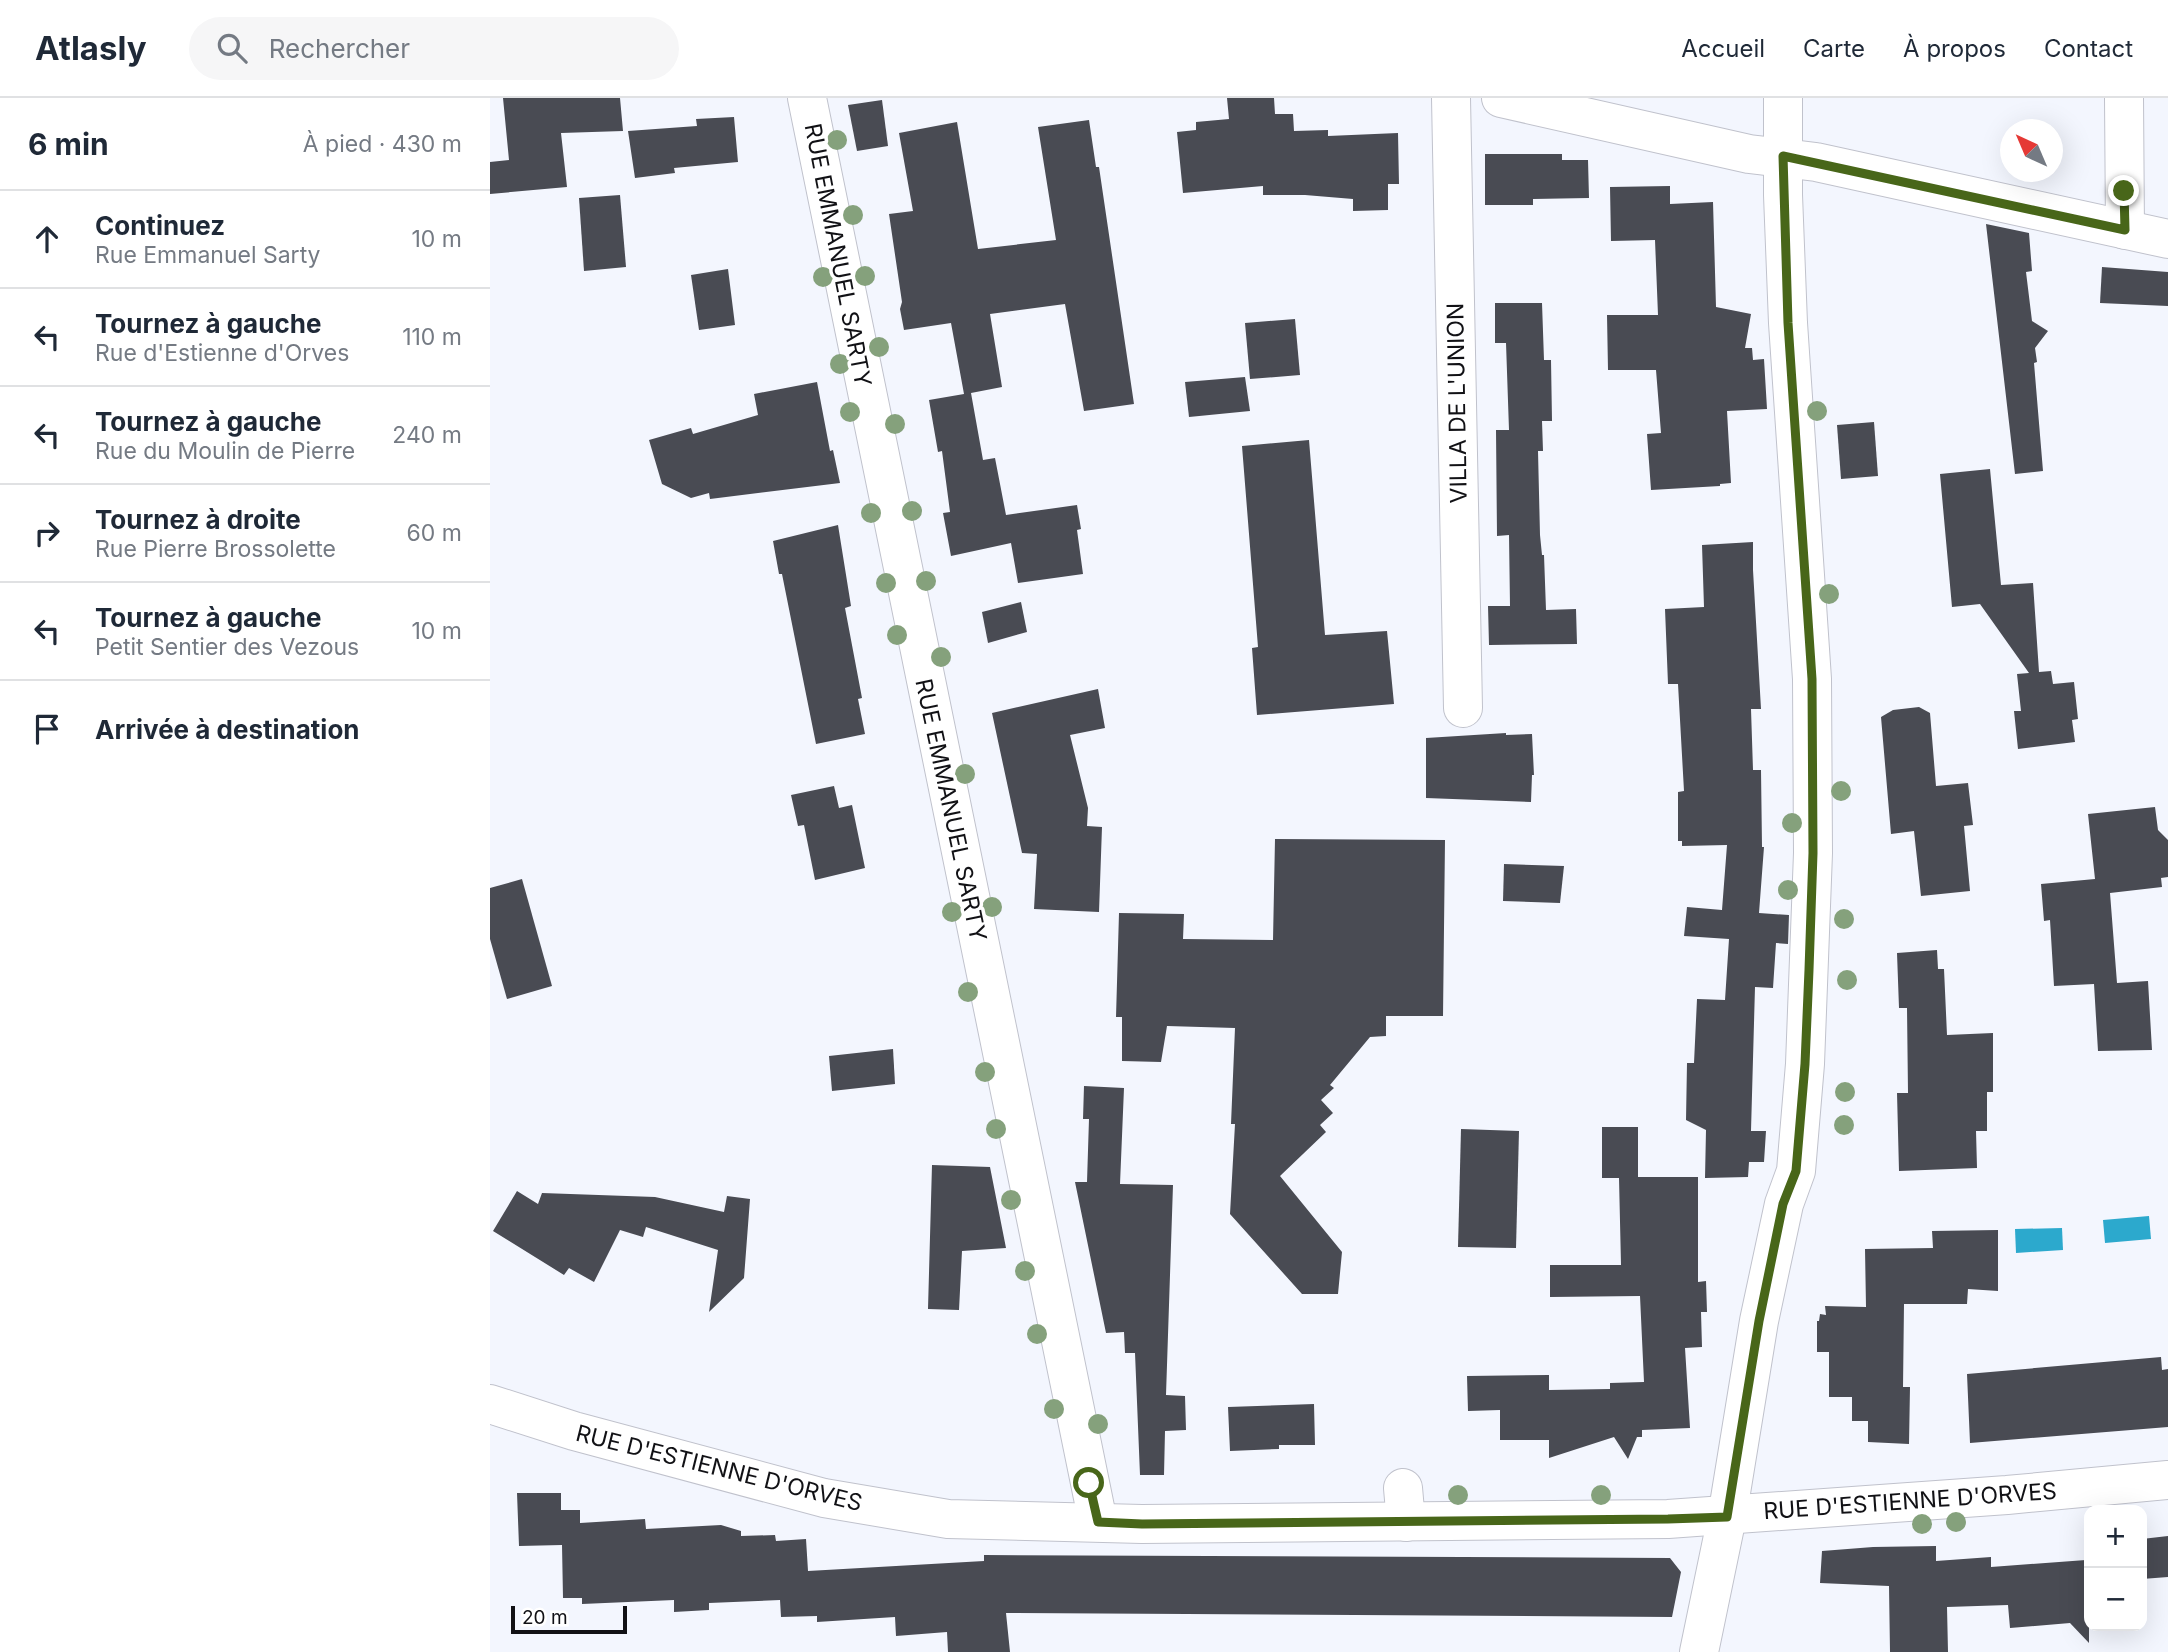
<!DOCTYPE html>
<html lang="fr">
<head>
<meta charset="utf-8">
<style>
  body { margin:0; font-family:Inter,sans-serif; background:#f6f6f7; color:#1f2937 }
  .controls { position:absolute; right:21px; bottom:21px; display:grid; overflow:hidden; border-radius:14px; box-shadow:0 7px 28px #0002 }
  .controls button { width:63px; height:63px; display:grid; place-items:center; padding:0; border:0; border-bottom:2px solid #e0e1e3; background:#fff; color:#1f2937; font:35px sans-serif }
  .compass { position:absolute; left:1510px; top:21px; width:63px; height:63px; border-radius:50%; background:#fff; box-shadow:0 7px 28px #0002; rotate:316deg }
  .scale { position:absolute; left:21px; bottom:18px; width:116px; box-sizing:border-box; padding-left:7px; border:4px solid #111115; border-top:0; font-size:19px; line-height:24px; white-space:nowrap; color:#111115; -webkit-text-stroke:5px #fff; paint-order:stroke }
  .stop { position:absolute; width:21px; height:21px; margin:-16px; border:5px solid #486619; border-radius:50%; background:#fff }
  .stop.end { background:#486619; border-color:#fff; box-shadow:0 2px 7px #0008 }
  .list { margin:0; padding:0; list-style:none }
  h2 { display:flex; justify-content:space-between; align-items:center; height:91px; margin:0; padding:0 28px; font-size:30px }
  h2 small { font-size:23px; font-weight:400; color:#747a83 }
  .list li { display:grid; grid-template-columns:46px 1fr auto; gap:21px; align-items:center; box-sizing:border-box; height:98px; padding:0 28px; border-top:2px solid #e0e1e3 }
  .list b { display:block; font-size:26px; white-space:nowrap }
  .list p { margin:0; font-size:23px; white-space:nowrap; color:#747a83 }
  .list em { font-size:23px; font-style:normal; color:#747a83 }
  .icon { flex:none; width:38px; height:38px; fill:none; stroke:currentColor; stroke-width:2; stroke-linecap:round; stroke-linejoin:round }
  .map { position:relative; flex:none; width:1678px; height:1554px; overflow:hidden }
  header { display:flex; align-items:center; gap:42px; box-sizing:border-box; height:98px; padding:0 35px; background:#fff; border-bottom:2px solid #e0e1e3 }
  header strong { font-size:33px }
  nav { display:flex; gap:38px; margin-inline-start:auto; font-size:24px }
  .search { width:490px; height:63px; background:#f6f6f7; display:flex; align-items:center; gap:18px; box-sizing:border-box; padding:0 24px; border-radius:38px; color:#747a83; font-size:26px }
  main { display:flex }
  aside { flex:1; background:#fff }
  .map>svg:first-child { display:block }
</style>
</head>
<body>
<header>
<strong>Atlasly</strong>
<div class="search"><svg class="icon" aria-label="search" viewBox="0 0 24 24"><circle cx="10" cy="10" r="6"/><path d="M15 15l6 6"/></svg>Rechercher</div>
<nav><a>Accueil</a><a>Carte</a><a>À propos</a><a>Contact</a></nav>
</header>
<main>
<aside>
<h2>6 min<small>À pied · 430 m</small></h2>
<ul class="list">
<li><svg class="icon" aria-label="ahead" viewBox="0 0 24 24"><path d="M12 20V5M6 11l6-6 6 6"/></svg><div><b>Continuez</b><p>Rue Emmanuel Sarty</p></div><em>10 m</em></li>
<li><svg class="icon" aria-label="left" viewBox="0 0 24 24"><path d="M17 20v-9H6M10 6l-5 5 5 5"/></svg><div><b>Tournez à gauche</b><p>Rue d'Estienne d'Orves</p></div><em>110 m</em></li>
<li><svg class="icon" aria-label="left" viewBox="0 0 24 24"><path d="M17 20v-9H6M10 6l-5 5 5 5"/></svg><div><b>Tournez à gauche</b><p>Rue du Moulin de Pierre</p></div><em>240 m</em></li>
<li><svg class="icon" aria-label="right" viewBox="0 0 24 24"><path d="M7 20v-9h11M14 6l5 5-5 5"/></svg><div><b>Tournez à droite</b><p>Rue Pierre Brossolette</p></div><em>60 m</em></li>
<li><svg class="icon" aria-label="left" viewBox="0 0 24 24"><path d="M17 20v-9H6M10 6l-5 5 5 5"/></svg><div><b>Tournez à gauche</b><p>Petit Sentier des Vezous</p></div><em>10 m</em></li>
<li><svg class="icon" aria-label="arrive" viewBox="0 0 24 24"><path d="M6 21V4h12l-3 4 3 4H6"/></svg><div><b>Arrivée à destination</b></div></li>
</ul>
</aside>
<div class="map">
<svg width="1678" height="1554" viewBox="0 0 1678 1554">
  <rect width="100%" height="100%" fill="#f3f6fe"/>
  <g fill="#2ca9cd">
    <polygon points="1659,1118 1661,1141 1615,1145 1613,1122"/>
    <polygon points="1572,1130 1573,1152 1526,1155 1525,1131"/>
  </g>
  <g fill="#494b53">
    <polygon points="13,0 130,0 133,33 71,35 77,89 0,96 0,64 19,62"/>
    <polygon points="737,0 784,0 785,16 803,16 804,33 838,32 838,38 908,35 909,86 898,86 898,112 863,113 863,101 815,97 773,97 773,88 693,95 687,34 706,32 706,24 739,21"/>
    <polygon points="392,2 398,48 367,53 358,7"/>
    <polygon points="244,19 248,64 184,70 185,75 145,80 138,33 207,28 206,21"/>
    <polygon points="599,22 606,69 609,69 644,306 594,313 575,206 500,216 512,289 481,295 493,362 505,360 516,417 587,407 591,431 587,432 593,476 528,485 521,445 461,458 453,415 460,414 452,353 448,354 439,302 474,296 461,225 414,232 410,211 412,204 399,116 423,113 409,35 467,24 488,151 566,142 548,29"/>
    <polygon points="995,56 1072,56 1072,62 1098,62 1099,100 1043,101 1043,107 995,107"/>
    <polygon points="1180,88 1180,106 1223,104 1226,209 1261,216 1255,250 1262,250 1263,262 1274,261 1277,311 1237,313 1241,385 1230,386 1230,388 1161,392 1157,336 1171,335 1166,272 1118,272 1117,217 1168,217 1165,142 1121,143 1120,89"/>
    <polygon points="130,97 136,169 94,173 89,100"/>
    <polygon points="1496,126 1539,135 1542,173 1536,174 1542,223 1558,233 1545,250 1547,264 1544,265 1553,373 1525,376"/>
    <polygon points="1612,169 1678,174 1678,208 1610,205"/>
    <polygon points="238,171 245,227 209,232 201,177"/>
    <polygon points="1005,205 1052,205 1054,262 1061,262 1062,323 1052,323 1053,353 1048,353 1050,437 1052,457 1054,457 1056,512 1086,511 1087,546 999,547 998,508 1020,508 1019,437 1007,438 1006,332 1019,332 1016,245 1005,245"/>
    <polygon points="805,221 810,277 760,281 755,225"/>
    <polygon points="755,279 760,313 699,319 695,284"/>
    <polygon points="327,284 340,353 343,352 350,385 220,401 219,395 201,400 172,386 159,342 201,330 203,336 268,317 264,296"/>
    <polygon points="1384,324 1388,378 1351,381 1347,327"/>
    <polygon points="819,342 835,537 897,533 904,606 767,617 762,550 768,549 752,348"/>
    <polygon points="1500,371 1511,487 1543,485 1549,574 1561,573 1563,586 1584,584 1588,621 1582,622 1585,644 1528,651 1524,613 1531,613 1527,576 1539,575 1490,506 1462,509 1450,376"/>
    <polygon points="348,427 361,508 355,510 372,600 368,601 375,636 326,646 292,476 289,476 283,443"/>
    <polygon points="1263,444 1263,472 1271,611 1261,611 1263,672 1271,672 1272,749 1274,749 1269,815 1299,817 1298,846 1286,845 1283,890 1265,889 1261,1033 1276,1033 1274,1064 1259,1064 1258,1079 1215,1080 1216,1032 1196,1022 1197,965 1204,965 1207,901 1235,902 1239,841 1194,838 1197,809 1232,812 1237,747 1192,748 1192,743 1188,743 1188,694 1194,693 1188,586 1178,586 1175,511 1214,509 1212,447"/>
    <polygon points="531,504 537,534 498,545 492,514"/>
    <polygon points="608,591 615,630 580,637 598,710 597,728 612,729 609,814 544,811 547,756 532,755 502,615"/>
    <polygon points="1429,609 1440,615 1446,688 1478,685 1483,727 1474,728 1480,793 1431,798 1424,733 1401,736 1391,619 1403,612"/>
    <polygon points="1016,635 1016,637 1042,636 1044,677 1042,677 1041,704 936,700 936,640"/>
    <polygon points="344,688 349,710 362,707 375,770 325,782 314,727 308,728 301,697"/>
    <polygon points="1665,709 1668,732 1678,742 1678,779 1671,780 1672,789 1620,795 1627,885 1658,883 1662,952 1608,953 1604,886 1564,888 1560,822 1554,823 1551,786 1605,781 1598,716"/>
    <polygon points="785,741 955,742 953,918 896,918 896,938 880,939 840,987 844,990 831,1002 843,1015 830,1027 836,1034 790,1078 852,1154 848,1196 812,1196 740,1116 745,1026 741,1026 745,930 677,928 671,964 632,963 632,919 626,919 629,815 694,816 693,841 783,842"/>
    <polygon points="1014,766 1074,768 1070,805 1013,803"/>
    <polygon points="32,781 62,888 17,901 0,841 0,790"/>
    <polygon points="1447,852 1448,871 1454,871 1457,937 1503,935 1503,994 1497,994 1497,1033 1486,1033 1487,1070 1409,1073 1407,995 1418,995 1417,910 1409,910 1407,855"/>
    <polygon points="403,951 405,986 342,993 339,958"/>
    <polygon points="594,988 634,990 630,1086 683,1087 676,1297 695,1298 696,1332 675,1333 674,1377 650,1377 645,1255 635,1255 634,1234 616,1235 585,1084 597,1084 599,1021 593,1021"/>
    <polygon points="1112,1029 1148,1029 1148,1079 1208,1079 1208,1184 1216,1183 1217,1214 1211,1214 1212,1249 1195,1250 1200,1330 1152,1332 1152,1339 1147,1339 1138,1361 1124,1339 1059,1360 1059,1342 1010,1342 1010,1312 978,1313 977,1278 1059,1277 1059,1292 1120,1291 1120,1285 1154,1284 1150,1198 1060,1199 1060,1167 1131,1167 1129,1080 1112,1080"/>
    <polygon points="971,1031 1029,1033 1026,1150 968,1149"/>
    <polygon points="442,1067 500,1069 516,1150 472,1153 469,1212 438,1211"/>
    <polygon points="27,1093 48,1106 52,1095 165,1099 234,1114 237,1098 260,1101 254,1180 219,1214 228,1152 156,1129 153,1139 130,1132 104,1184 79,1170 74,1177 3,1133"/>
    <polygon points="1508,1132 1508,1193 1478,1191 1477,1206 1414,1206 1413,1289 1420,1289 1419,1346 1378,1344 1378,1323 1362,1323 1362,1299 1339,1299 1339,1254 1327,1254 1327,1223 1329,1223 1330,1216 1336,1217 1335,1208 1376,1209 1375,1151 1443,1150 1442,1133"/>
    <polygon points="1671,1259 1672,1272 1678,1271 1678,1329 1480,1345 1477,1276"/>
    <polygon points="824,1306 825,1347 789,1347 789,1351 740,1353 738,1309"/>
    <polygon points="27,1395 71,1395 71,1412 90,1412 90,1425 155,1421 156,1431 231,1427 251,1433 251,1438 285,1437 286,1443 316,1441 318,1473 494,1463 494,1457 1180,1460 1191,1474 1182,1519 516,1515 520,1554 458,1554 457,1534 406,1538 405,1519 327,1524 327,1518 291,1519 290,1502 219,1505 219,1512 184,1514 184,1502 92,1506 92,1500 73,1500 72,1447 29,1448"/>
    <polygon points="1678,1438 1678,1479 1652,1481 1652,1441"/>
    <polygon points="1594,1447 1599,1447 1599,1545 1580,1525 1520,1530 1518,1507 1457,1509 1458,1554 1400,1554 1399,1488 1330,1485 1332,1453 1383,1449 1446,1448 1446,1463 1501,1459 1501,1469 1596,1462"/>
  </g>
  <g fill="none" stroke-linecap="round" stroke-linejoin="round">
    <defs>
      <g id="minor">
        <polyline points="317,0 608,1424"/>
        <polyline points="961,0 973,610"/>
        <polyline points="1011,0 1259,56 1326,64 1678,141"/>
        <polyline points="1634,0 1635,132"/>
        <polyline points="0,1306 84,1333 334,1400 458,1421 652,1426 1178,1421 1517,1397 1678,1382"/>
        <polyline points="913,1390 916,1424"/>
        <polyline points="1209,1554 1237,1419 1269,1223 1294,1106 1306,1073 1315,966 1323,755 1322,581 1298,225 1293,97 1293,0"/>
      </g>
    </defs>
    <use href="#minor" stroke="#c0c2cc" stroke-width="40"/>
    <use href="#minor" stroke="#fff" stroke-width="38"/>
  </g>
  <g fill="#85a17c">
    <circle cx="347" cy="42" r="10"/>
    <circle cx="363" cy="117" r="10"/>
    <circle cx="375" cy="178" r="10"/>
    <circle cx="333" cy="179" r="10"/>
    <circle cx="389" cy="249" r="10"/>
    <circle cx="350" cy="266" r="10"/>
    <circle cx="1327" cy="313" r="10"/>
    <circle cx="360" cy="314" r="10"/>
    <circle cx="405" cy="326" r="10"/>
    <circle cx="422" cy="413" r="10"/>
    <circle cx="381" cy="415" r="10"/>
    <circle cx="436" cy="483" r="10"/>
    <circle cx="396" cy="485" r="10"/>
    <circle cx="1339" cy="496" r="10"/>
    <circle cx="407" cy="537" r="10"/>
    <circle cx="451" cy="559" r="10"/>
    <circle cx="475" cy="676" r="10"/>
    <circle cx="1351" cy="693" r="10"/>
    <circle cx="1302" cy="725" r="10"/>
    <circle cx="1298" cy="792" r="10"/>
    <circle cx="502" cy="809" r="10"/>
    <circle cx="462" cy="814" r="10"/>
    <circle cx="1354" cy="821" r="10"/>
    <circle cx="1357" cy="882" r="10"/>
    <circle cx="478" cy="894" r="10"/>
    <circle cx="495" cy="974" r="10"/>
    <circle cx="1355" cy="994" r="10"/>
    <circle cx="1354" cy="1027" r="10"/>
    <circle cx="506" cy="1031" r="10"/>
    <circle cx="521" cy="1102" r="10"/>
    <circle cx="535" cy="1173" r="10"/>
    <circle cx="547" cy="1236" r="10"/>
    <circle cx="564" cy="1311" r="10"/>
    <circle cx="608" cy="1326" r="10"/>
    <circle cx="968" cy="1397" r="10"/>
    <circle cx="1111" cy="1397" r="10"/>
    <circle cx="1466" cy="1424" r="10"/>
    <circle cx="1432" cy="1426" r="10"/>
  </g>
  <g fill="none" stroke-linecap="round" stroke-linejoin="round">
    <polyline stroke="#486619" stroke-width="9" points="599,1385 608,1424 652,1426 1178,1421 1237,1419 1269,1223 1293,1106 1306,1073 1315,966 1319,872 1323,755 1322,581 1298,225 1293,58 1635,132 1634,93"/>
  </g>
  <g text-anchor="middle" stroke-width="7" stroke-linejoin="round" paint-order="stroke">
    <g font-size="23" fill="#111115" stroke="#fff">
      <text transform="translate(348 157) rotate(79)" y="8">RUE EMMANUEL SARTY</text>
      <text transform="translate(967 305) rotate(-91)" y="8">VILLA DE L'UNION</text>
      <text transform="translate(461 712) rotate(78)" y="8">RUE EMMANUEL SARTY</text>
      <text transform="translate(229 1370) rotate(14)" y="8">RUE D'ESTIENNE D'ORVES</text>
      <text transform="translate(1420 1403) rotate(-4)" y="8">RUE D'ESTIENNE D'ORVES</text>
    </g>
  </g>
</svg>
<div class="controls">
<button>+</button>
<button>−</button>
</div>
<svg class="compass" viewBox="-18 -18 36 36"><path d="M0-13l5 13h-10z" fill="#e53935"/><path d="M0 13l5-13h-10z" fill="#747a83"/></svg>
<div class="scale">20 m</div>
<div class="stop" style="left:599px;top:1385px"></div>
<div class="stop end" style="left:1634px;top:93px"></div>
</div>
</main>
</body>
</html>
